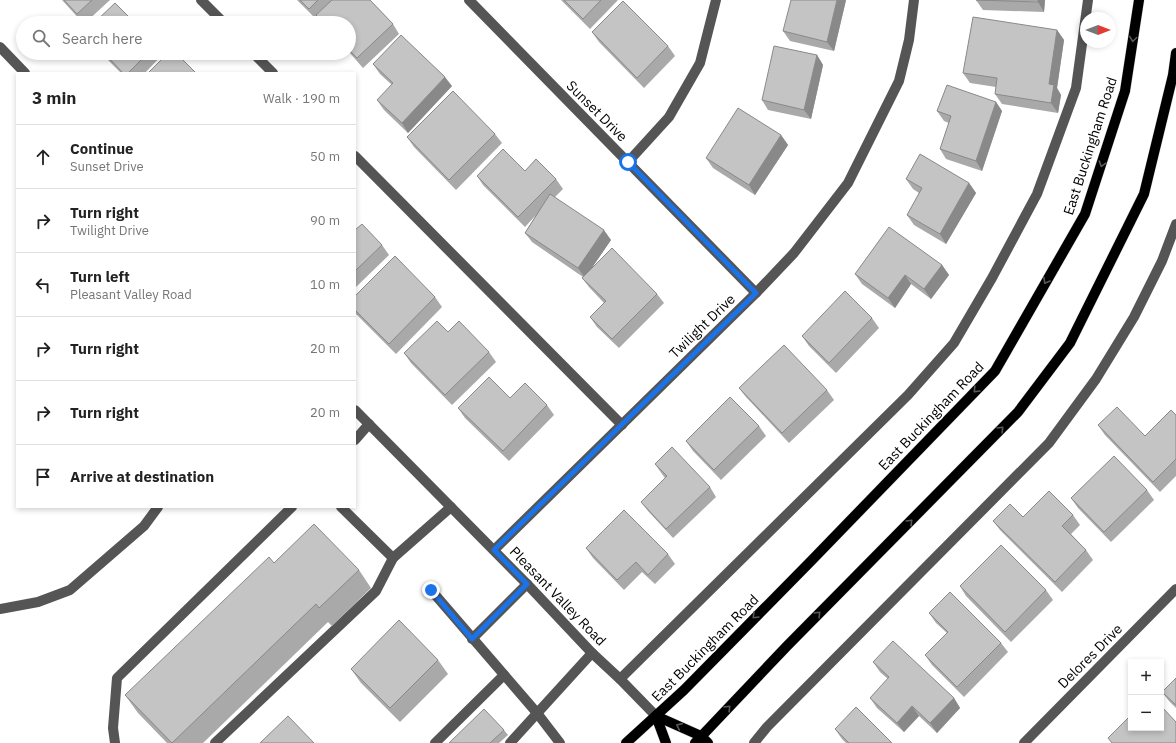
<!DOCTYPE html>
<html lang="en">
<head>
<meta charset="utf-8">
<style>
  body { margin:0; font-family:"IBM Plex Sans",sans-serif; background:#f6f6f6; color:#222 }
  .controls { position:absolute; right:12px; bottom:12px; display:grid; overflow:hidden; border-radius:0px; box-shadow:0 2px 6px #0003 }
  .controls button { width:36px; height:36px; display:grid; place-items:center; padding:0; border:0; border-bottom:1px solid #e0e0e0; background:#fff; color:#222; font:20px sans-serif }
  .compass { position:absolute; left:1080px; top:12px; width:36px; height:36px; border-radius:50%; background:#fff; box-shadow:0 2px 6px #0003; rotate:90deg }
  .stop { position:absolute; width:12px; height:12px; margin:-9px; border:3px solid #1a73e8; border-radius:50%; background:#fff }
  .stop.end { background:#1a73e8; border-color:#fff; box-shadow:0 1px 4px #0008 }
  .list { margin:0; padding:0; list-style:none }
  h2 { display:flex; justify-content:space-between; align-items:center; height:52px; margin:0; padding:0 16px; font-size:17px }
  h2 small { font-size:13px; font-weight:400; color:#767676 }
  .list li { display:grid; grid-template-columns:26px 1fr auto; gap:12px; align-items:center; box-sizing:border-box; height:64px; padding:0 16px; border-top:1px solid #e0e0e0 }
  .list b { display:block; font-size:15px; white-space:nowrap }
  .list p { margin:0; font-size:13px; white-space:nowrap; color:#767676 }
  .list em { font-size:13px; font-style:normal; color:#767676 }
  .icon { flex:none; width:22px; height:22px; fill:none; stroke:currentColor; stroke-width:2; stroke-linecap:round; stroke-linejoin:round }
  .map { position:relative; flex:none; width:1176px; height:743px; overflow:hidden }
  .search { position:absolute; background:#fff; box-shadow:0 2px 6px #0003; left:16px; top:16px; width:340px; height:44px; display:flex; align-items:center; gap:10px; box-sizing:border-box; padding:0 14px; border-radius:22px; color:#767676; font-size:15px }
  .panel { position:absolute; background:#fff; box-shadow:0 2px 6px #0003; left:16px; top:72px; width:340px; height:436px; border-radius:0px }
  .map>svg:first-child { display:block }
</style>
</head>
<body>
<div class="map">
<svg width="1176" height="743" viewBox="0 0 1176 743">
  <rect width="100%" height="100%" fill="#fff"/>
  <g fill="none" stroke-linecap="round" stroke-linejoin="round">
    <defs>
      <g id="major">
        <polyline points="656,716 701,736 708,743"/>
        <polyline points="656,716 666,743"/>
        <polyline points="626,743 684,690 812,560 995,371 1085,214 1125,91 1139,0"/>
        <polyline points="695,743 787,646 1018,412 1070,343 1144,194 1173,75 1176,53"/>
      </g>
    </defs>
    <use href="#major" stroke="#dbdbdb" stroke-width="11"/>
    <g stroke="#555" stroke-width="10">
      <polyline points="201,0 224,23"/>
      <polyline points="469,0 756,293"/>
      <polyline points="0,47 25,73"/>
      <polyline points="253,53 273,73"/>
      <polyline points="355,156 622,425"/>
      <polyline points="628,162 669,117 700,63 716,0"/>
      <polyline points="355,410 527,584 592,653 620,679 656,716"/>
      <polyline points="355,440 369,424"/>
      <polyline points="341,507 393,558 451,507"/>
      <polyline points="494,550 756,293 794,253 848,183 899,81 909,40 914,0"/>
      <polyline points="431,590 537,713 560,743"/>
      <polyline points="0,609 38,602 70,590 144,526 158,507"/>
      <polyline points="472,639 527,584"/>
      <polyline points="620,679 908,395 954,343 992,278 1037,194 1076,88 1088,0"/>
      <polyline points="115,743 113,728 117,678 292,507"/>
      <polyline points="215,743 376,591 393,558"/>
      <polyline points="435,743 504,675"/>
      <polyline points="510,743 592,653"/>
      <polyline points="754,743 767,727 1049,443 1096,379 1134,317 1162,261 1176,224"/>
      <polyline points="1024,743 1176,589"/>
    </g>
    <use href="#major" stroke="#000" stroke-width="10"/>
  </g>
  <g fill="#a9a9a9">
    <polygon points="62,0 110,0 85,23 83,23"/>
    <polygon points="297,0 370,0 393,24 399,34 363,68 349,52 349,23 322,23 318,17 316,19"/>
    <polygon points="561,0 618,0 590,29"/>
    <polygon points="846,0 834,51 790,41 783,31"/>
    <polygon points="976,0 1045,0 1044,12 983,10"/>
    <polygon points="1057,30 1064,40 1057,88 1061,95 1058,113 1002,104 995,94 996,87 970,83 963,73"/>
    <polygon points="592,32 668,46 675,56 644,88 599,42"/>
    <polygon points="101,53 162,53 163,54 145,73 121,73"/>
    <polygon points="817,55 823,65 811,119 768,110 762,100"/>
    <polygon points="373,64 452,86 408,133 384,110 377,100 392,85 380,74"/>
    <polygon points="996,102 1002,111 982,171 946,159 940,149 949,123 944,121 937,111"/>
    <polygon points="495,134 502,143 456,190 414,147 407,137"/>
    <polygon points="781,135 788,145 755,195 713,168 706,158"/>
    <polygon points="525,171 556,179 563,189 555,197 611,240 593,266 657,294 664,303 619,348 597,327 590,317 604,303 589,287 582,278 583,277 532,242 525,233 536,215 525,227 483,185 477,176"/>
    <polygon points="906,179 969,183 976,193 946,244 914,225 907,215 919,193 913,189"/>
    <polygon points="355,230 382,245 389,255 355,288"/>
    <polygon points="942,265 949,275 931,299 911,284 895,308 862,284 855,274"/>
    <polygon points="355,296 435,297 442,307 396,354 355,313"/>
    <polygon points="872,318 879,328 836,373 809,346 802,336"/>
    <polygon points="448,332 489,352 496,362 452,405 411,363 404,353"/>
    <polygon points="739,388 827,390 834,400 789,443 746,397"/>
    <polygon points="510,398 547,405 554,415 509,461 465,418 458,408"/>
    <polygon points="1176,415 1176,476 1160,492 1105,435 1098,425 1145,436"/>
    <polygon points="759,426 766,436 721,480 693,451 686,441"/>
    <polygon points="655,464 710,487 716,497 673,538 648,511 641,502 665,478 662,474"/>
    <polygon points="1147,490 1154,500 1111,542 1078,508 1071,498"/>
    <polygon points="1073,515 1080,525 1071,534 1086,550 1093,560 1062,592 1000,530 993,521 1023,517"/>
    <polygon points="586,548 668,554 675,564 655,584 642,572 624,590 593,558"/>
    <polygon points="274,563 359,570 371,588 332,626 328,622 203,743 167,743 138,713 125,695"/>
    <polygon points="960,586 1046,590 1053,600 1011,642 966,596"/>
    <polygon points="929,613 1001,643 1008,652 964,697 932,665 925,655 947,633 936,623"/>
    <polygon points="438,660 448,674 400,722 361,683 351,669"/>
    <polygon points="873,662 954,698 960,708 937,733 919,716 904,732 877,708 870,698 888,679 880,672"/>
    <polygon points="1176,678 1176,708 1169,701 1162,692"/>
    <polygon points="835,729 892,743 846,743 842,739"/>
    <polygon points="504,730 508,735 499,743 449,743"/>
  </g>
  <g fill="#898989">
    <polygon points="837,0 846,0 834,51 827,42"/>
    <polygon points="1038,0 1045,0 1044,12 1038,2"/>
    <polygon points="1057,30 1064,40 1057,88 1061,95 1058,113 1051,103 1049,84"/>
    <polygon points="817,55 823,65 811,119 804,110"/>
    <polygon points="445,77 452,86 408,133 402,123"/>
    <polygon points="996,102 1002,111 982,171 976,161"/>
    <polygon points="781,135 788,145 755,195 749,185"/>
    <polygon points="969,183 976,193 946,244 940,234"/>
    <polygon points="604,230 611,240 585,278 578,268"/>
    <polygon points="942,265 949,275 931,299 924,289"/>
    <polygon points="905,275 911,284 895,308 888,298"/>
    <polygon points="954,698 960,708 937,733 930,723"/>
    <polygon points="912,706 919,716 904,732 897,723"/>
  </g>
  <g fill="#c4c4c4" stroke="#898989">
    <polygon points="64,0 92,0 77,14"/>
    <polygon points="300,0 318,0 309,9"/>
    <polygon points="332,0 370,0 393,24 357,58 349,50 349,23 324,23 316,15"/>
    <polygon points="564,0 601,0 583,19"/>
    <polygon points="791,0 837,0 827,42 783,31"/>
    <polygon points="976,0 1038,0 1038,2"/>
    <polygon points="623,1 668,46 637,78 592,32"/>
    <polygon points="115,3 135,23 94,23"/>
    <polygon points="973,17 1057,30 1049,84 1054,85 1051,103 995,94 997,78 963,73"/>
    <polygon points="401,35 445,77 402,123 377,100 393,83 373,64"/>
    <polygon points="774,46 817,55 804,110 762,100"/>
    <polygon points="104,53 148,53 128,73 123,73"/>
    <polygon points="168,53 176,53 196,73 148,73"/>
    <polygon points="947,85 996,102 976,161 940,149 951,116 937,111"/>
    <polygon points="453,91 495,134 449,180 407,137"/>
    <polygon points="738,108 781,135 749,185 706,158"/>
    <polygon points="503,149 525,171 536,159 556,179 518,217 477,176"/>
    <polygon points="920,154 969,183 940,234 907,215 922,188 906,179"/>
    <polygon points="550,194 604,230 578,268 525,233"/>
    <polygon points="362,224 382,245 355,271 355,230"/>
    <polygon points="889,227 942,265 924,289 905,275 888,298 855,274"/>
    <polygon points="612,248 657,294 612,339 590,317 606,301 582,278"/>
    <polygon points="395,256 435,297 389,344 355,310 355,296"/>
    <polygon points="845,291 872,318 829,363 802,336"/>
    <polygon points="437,321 448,332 459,321 489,352 445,395 404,353"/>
    <polygon points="784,345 827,390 782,433 739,388"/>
    <polygon points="489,377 510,398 525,383 547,405 503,451 458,408"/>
    <polygon points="730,397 759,426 714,470 686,441"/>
    <polygon points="1117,407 1145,436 1171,410 1176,415 1176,459 1153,482 1098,425"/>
    <polygon points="672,447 710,487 666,529 641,502 667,476 655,464"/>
    <polygon points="1114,456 1147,490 1104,532 1071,498"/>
    <polygon points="1049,491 1073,515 1062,526 1086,550 1055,582 993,521 1010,504 1023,517"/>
    <polygon points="624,510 668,554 648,575 636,562 617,580 586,548"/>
    <polygon points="314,524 359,570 319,608 316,604 172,743 125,695 269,557 274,563"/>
    <polygon points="1001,545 1046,590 1005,632 960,586"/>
    <polygon points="950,592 1001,643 957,687 925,655 948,632 929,613"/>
    <polygon points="399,620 438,660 390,708 351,669"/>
    <polygon points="893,641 954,698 930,723 912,706 897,723 870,698 889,677 873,662"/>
    <polygon points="1176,678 1176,705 1162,692"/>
    <polygon points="1161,706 1176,722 1176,743 1112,743 1108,738 1131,715 1131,728 1161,728"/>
    <polygon points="856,707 892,743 849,743 835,729"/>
    <polygon points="484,709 504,730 490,743 449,743"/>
    <polygon points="288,716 314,743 260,743"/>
  </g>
  <defs><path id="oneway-chevron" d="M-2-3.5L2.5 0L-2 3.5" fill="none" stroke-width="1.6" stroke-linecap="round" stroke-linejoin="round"/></defs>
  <g stroke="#595959">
    <use href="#oneway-chevron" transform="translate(1133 39) rotate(98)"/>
    <use href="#oneway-chevron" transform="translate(1102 164) rotate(108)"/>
    <use href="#oneway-chevron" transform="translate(1046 281) rotate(120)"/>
    <use href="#oneway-chevron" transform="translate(976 390) rotate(134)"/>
    <use href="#oneway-chevron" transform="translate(1001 429) rotate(-45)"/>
    <use href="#oneway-chevron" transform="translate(910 522) rotate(-45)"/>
    <use href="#oneway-chevron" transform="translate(818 614) rotate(-45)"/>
    <use href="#oneway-chevron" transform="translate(755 616) rotate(135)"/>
    <use href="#oneway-chevron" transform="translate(728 708) rotate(-46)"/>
    <use href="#oneway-chevron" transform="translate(679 726) rotate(-156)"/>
  </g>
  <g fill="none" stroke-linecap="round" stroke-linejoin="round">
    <polyline stroke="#1a73e8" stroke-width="5" points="431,590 472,639 527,584 494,550 756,293 628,162"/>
  </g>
  <g text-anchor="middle" stroke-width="3" stroke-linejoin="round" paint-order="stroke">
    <g font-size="14" fill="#000" stroke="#fff">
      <text transform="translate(597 111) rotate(45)" y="5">Sunset Drive</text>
      <text transform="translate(1090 146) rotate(-72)" y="5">East Buckingham Road</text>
      <text transform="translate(702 326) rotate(-44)" y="5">Twilight Drive</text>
      <text transform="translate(931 416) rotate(-46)" y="5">East Buckingham Road</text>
      <text transform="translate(558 596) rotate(46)" y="5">Pleasant Valley Road</text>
      <text transform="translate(705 648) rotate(-45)" y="5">East Buckingham Road</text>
      <text transform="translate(1090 656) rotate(-45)" y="5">Delores Drive</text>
    </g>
  </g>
</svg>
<div class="controls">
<button>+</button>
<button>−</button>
</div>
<svg class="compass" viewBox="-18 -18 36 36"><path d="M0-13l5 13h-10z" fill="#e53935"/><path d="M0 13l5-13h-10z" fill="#767676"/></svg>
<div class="stop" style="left:628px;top:162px"></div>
<div class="stop end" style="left:431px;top:590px"></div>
<div class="search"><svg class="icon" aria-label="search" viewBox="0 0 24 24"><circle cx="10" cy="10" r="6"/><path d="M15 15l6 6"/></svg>Search here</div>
<section class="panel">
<h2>3 min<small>Walk · 190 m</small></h2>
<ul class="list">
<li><svg class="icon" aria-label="ahead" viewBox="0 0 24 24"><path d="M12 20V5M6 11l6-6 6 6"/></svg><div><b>Continue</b><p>Sunset Drive</p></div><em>50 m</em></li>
<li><svg class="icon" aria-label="right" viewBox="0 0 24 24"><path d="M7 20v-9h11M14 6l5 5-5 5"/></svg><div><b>Turn right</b><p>Twilight Drive</p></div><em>90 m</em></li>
<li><svg class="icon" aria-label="left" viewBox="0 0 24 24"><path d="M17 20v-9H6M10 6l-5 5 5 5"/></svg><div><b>Turn left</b><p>Pleasant Valley Road</p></div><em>10 m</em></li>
<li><svg class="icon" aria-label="right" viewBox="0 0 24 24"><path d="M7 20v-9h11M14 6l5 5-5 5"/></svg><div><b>Turn right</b></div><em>20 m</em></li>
<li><svg class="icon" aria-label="right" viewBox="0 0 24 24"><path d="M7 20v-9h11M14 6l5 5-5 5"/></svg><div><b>Turn right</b></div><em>20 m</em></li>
<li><svg class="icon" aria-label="arrive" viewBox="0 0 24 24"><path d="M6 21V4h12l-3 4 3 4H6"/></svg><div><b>Arrive at destination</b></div></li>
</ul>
</section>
</div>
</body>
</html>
